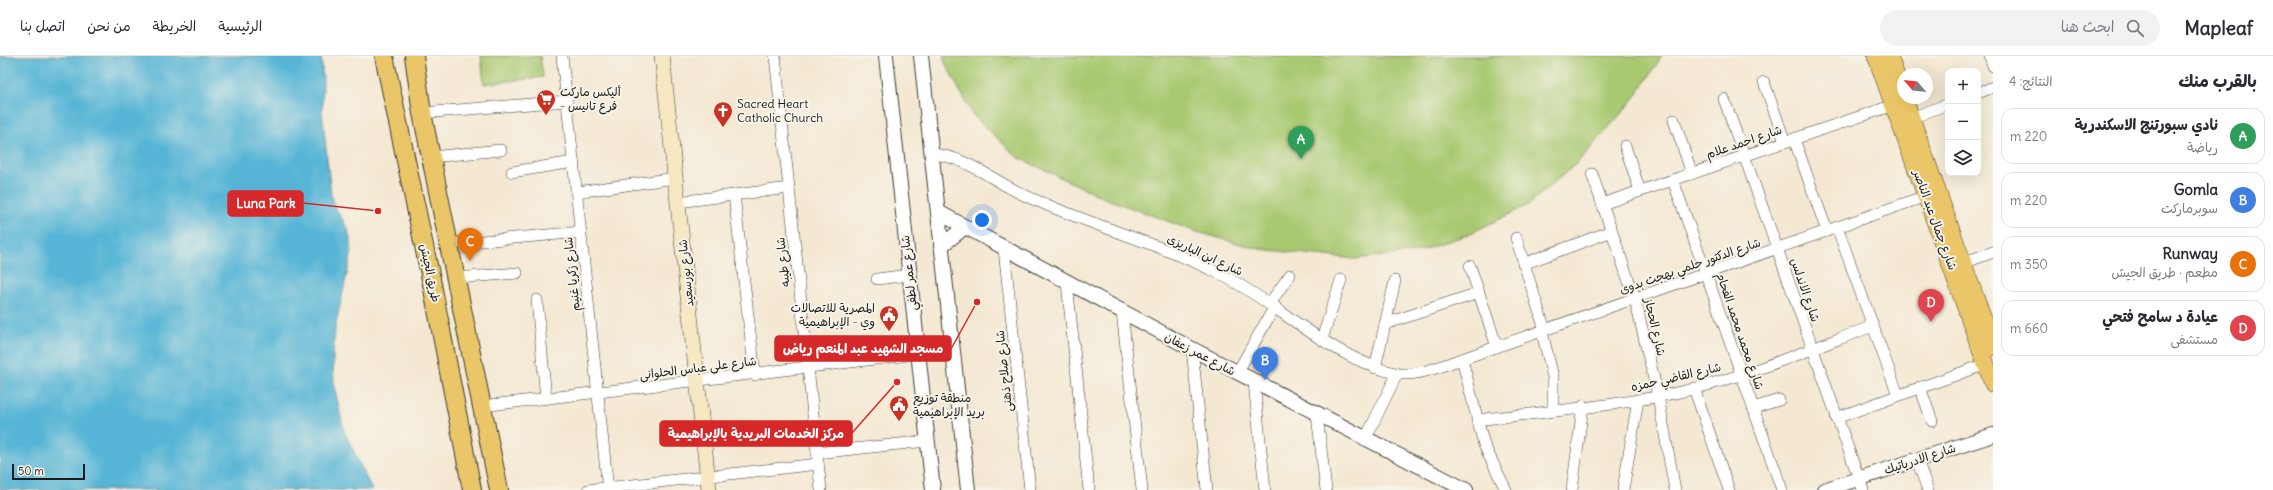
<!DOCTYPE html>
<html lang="ar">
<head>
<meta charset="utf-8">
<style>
  body { margin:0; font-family:Delius,"Playpen Sans Arabic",sans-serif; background:#f2f2f3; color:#2b2b33; direction:rtl }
  .controls { position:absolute; right:12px; top:12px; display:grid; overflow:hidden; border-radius:8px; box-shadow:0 4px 16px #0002 }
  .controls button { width:36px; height:36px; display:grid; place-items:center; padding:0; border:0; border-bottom:1px solid #e1e1e2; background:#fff; color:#2b2b33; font:20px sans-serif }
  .compass { position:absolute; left:1897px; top:12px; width:36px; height:36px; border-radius:50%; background:#fff; box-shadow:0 4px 16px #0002; rotate:298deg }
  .scale { position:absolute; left:12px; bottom:10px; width:73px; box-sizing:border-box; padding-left:4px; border:2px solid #1c1c1c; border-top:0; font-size:11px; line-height:14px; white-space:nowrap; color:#1c1c1c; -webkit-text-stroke:3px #f7f3e8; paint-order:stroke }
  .you { position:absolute; left:982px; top:164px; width:14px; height:14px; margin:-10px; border:3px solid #fff; border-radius:50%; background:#1a73e8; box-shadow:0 0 0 6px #1a73e833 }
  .badge { display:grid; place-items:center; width:26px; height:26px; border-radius:50%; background:#1a73e8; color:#fff; font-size:13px; font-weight:700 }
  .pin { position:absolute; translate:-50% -33px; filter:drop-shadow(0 1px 2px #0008) }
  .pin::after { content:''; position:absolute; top:21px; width:14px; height:12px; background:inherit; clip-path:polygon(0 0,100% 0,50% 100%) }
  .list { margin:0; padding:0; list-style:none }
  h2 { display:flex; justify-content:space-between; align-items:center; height:52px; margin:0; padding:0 16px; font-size:17px }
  h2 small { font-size:13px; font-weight:400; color:#7c7c81 }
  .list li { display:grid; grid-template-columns:26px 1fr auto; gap:12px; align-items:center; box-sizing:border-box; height:56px; margin:0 8px 8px; padding:0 8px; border:1px solid #e1e1e2; border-radius:12px }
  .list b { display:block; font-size:15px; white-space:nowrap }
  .list p { margin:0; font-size:13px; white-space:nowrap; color:#7c7c81 }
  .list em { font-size:13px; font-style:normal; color:#7c7c81 }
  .icon { flex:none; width:22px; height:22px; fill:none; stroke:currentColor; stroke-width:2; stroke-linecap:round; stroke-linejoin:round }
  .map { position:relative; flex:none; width:1993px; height:434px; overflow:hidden; direction:ltr }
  header { display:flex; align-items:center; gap:24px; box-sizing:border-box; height:56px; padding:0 20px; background:#fff; border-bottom:1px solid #e1e1e2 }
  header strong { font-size:19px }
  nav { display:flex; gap:22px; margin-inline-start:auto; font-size:14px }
  .search { width:280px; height:36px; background:#f2f2f3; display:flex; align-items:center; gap:10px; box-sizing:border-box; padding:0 14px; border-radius:22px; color:#7c7c81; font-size:15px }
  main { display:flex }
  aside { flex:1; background:#fff }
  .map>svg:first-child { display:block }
</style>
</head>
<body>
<header>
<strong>Mapleaf</strong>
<div class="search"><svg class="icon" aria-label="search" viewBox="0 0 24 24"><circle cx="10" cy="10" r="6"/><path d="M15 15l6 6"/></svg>ابحث هنا</div>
<nav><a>الرئيسية</a><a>الخريطة</a><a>من نحن</a><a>اتصل بنا</a></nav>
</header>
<main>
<aside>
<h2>بالقرب منك<small>النتائج: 4</small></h2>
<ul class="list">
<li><span class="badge" style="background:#2e9e5b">A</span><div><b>نادي سبورتنج الاسكندرية</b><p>رياضة</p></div><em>220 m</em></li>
<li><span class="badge" style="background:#3f7fe0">B</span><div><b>Gomla</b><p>سوبرماركت</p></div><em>220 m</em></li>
<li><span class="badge" style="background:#e8710a">C</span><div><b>Runway</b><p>مطعم · طريق الجيش</p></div><em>350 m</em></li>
<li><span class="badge" style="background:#e0444e">D</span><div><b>عيادة د سامح فتحي</b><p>مستشفى</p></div><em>660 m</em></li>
</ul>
</aside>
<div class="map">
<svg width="1993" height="434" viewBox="0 0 1993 434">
  <rect width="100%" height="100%" fill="#f7f3e8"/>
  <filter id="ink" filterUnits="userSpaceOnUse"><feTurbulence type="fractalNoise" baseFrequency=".025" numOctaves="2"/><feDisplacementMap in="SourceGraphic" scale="8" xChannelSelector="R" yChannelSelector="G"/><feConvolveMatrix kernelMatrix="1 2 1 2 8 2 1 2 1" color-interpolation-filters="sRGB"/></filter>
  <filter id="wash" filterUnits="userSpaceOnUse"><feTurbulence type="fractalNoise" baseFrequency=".012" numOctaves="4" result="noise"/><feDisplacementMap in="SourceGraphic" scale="16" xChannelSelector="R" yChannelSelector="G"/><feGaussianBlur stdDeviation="0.9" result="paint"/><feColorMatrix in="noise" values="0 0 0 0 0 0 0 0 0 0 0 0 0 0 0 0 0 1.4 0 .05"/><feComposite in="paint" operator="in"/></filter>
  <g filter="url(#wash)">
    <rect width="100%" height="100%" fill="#f4e8d2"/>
    <g fill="#a9c971" stroke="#627246">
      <polygon points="481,0 540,0 543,21 484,28"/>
      <polygon points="944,0 1662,0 1634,43 1579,105 1528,149 1469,178 1417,196 1355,203 1259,193 1197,176 1107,143 1017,101 973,59 945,7"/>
    </g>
    <polygon fill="#57b5d6" stroke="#3a6879" points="0,0 321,0 323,25 322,55 331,139 336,153 348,173 352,195 335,272 333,299 334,329 344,375 372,434 0,434"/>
  </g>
  <g filter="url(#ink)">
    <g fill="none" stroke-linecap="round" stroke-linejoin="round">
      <defs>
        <g id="minor">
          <polyline points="562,0 608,434"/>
          <polyline points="775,0 821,434"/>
          <polyline points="1990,0 1993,10"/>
          <polyline points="1764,26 1785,86"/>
          <polyline points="1978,37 1993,31"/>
          <polyline points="1724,43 1863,434"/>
          <polyline points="422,57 567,45"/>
          <polyline points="1911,62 1948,48"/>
          <polyline points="1674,64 1692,118"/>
          <polyline points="1794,83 1827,175"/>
          <polyline points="1625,90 1640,135"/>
          <path d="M 932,98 C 966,100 993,125 1024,139 C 1089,169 1159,187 1222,219 C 1279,248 1333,303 1395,317 C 1417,322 1442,309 1462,303 L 1926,140"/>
          <polyline points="431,101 501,94"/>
          <polyline points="512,116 573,106"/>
          <polyline points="1592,118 1635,243 1658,340 1675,434"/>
          <polyline points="1673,124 1782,434"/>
          <polyline points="577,136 675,122"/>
          <polyline points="734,139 755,319"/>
          <polyline points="678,146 789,132"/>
          <polyline points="1602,148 1894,49"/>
          <polyline points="1837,171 1898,339"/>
          <polyline points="1516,182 1545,274"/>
          <polyline points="449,188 581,176"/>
          <polyline points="1004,193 1030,434"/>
          <polyline points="1963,207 1993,196"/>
          <polyline points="1523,208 1612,175"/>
          <polyline points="1470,210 1497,291"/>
          <polyline points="456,222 517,217"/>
          <polyline points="877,223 909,219"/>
          <polyline points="1067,227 1089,434"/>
          <polyline points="537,244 546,343"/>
          <polyline points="1270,247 1290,219"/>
          <polyline points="1122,256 1142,434"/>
          <polyline points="1385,268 1478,237"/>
          <polyline points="1542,276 1553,321 1553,354"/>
          <polyline points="1322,283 1341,224"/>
          <polyline points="1192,293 1207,434"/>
          <polyline points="1462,303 1484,389 1506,434"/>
          <polyline points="1375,312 1395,225"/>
          <polyline points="1237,317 1275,250"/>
          <polyline points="1254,326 1265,434"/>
          <polyline points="1920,331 1932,365"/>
          <polyline points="1694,332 1729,434"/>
          <polyline points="482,350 917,298"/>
          <polyline points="1753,352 1779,344"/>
          <polyline points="1317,359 1326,434"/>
          <polyline points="1836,362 1986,308"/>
          <path d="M 1477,364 C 1549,355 1623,350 1693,333 C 1754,317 1814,292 1873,270"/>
          <polyline points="1365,384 1397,318"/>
          <polyline points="817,397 927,385"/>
          <polyline points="1917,404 1928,434"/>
          <polyline points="588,434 818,408"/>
          <polyline points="1572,434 1583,350"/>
          <polyline points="1623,434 1638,344"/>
        </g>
        <g id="tertiary">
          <polyline points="886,0 933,434"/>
          <polyline points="921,0 968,434"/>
          <polyline points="938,156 1192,293 1466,434"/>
          <polyline points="941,190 965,171"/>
          <polyline points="1824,434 1993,379"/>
        </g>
        <polyline id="secondary" points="662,0 709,434"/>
        <g id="primary">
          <polyline points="1876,0 1993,328"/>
          <polyline points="1889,0 1903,39"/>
          <polyline points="1904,42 1993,291"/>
        </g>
        <g id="trunk">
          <polyline points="384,0 432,228 472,434"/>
          <polyline points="414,0 422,57 499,434"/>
        </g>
      </defs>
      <use href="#minor" stroke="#3c3b37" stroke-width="12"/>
      <use href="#tertiary" stroke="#3c3b37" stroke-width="16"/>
      <use href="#secondary" stroke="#3c3b37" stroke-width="16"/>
      <use href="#primary" stroke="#3c3b37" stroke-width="18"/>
      <use href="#trunk" stroke="#3c3b37" stroke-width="20"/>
      <use href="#minor" stroke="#fff" stroke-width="11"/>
      <use href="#tertiary" stroke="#fff" stroke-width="14"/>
      <use href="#secondary" stroke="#f7e8c3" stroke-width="15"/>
      <use href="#primary" stroke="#ebc669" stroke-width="17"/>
      <use href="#trunk" stroke="#ebc669" stroke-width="18"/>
    </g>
  </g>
  <defs>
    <symbol id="supermarket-pin" viewBox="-11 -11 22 30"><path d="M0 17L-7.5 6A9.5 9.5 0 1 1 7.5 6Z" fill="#c8321e" stroke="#f7f3e8"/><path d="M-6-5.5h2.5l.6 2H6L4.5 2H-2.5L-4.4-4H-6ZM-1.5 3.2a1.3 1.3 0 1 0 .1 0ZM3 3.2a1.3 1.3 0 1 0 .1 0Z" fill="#fff"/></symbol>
    <symbol id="church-pin" viewBox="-11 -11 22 30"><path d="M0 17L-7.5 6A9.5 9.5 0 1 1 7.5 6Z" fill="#c8321e" stroke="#f7f3e8"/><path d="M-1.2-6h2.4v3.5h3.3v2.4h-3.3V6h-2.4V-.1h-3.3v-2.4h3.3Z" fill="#fff"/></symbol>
    <symbol id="civic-pin" viewBox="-11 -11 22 30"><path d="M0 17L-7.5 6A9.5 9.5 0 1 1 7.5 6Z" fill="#c8321e" stroke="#f7f3e8"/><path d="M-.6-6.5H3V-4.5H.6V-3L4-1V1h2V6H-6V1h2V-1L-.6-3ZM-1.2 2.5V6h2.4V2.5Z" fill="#fff"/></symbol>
  </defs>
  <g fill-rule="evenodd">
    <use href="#supermarket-pin" x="535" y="32" width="22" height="30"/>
    <use href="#church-pin" x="712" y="44" width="22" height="30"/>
    <use href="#civic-pin" x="878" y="248" width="22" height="30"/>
    <use href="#civic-pin" x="888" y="338" width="22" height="30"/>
  </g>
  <g text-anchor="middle" stroke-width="4" stroke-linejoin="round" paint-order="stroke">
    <g font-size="12" fill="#1c1c1c" stroke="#f7f3e8" text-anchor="start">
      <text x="560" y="40">أليكس ماركت<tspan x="560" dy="14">- فرع تانيس</tspan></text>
      <text x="737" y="52">Sacred Heart<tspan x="737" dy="14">Catholic Church</tspan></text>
      <text x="875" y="256" text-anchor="end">المصرية للاتصالات<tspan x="875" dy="14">وي - الإبراهيمية</tspan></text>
      <text x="913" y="346">منطقة توزيع<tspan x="913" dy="14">بريد الإبراهيمية</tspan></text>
    </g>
    <g font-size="12" fill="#1c1c1c" stroke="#f7f3e8">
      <text transform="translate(1744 86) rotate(-19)" y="4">شارع احمد علام</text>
      <text transform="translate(1935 164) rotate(70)" y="4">شارع جمال عبد الناصر</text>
      <text transform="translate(1205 199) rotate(25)" y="4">شارع ابن الباريزى</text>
      <text transform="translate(783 206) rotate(-96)" y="4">شارع طيبه</text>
      <text transform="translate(1690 210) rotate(-19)" y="4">شارع الدكتور حلمي بهجت بدوى</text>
      <text transform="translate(430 217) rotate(78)" y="4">طريق الجيش</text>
      <text transform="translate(686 217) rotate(-96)" y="4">شارع بورسعيد</text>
      <text transform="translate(909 217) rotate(-96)" y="4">شارع عمر لطفي</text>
      <text transform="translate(572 218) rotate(-96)" y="4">شارع زكريا غنيم</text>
      <text transform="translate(1805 234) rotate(71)" y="4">شارع الاندلس</text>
      <text transform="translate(1655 271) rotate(77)" y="4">شارع الحجاز</text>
      <text transform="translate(1740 275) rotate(71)" y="4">شارع محمد محمد الفحام</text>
      <text transform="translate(1200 298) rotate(28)" y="4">شارع عمر زعفان</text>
      <text transform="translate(698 312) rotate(-7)" y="4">شارع على عباس الحلوانى</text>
      <text transform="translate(1004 315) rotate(-96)" y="4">شارع صلاح ذهنى</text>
      <text transform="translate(1676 321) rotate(-13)" y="4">شارع القاضي حمزه</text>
      <text transform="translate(1920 403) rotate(-18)" y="4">شارع الادرياتيك</text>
    </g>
  </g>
  <path fill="none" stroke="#d62828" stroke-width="1.5" d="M378 155L303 147M977 246L951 293M897 326L852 377"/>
  <g fill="#d62828" stroke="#f7f3e8" stroke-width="1.5">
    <circle cx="378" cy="155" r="4"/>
    <circle cx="977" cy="246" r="4"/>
    <circle cx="897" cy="326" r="4"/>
  </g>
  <g fill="#d62828" stroke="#d62828" stroke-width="1.5">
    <rect x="228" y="135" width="75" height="25" rx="4"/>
    <rect x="775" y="280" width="176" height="25" rx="4"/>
    <rect x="660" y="365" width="192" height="25" rx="4"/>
  </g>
  <g font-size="13" text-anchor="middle" font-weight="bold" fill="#fff">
    <text x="266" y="152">Luna Park</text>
    <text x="863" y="297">مسجد الشهيد عبد المنعم رياض</text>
    <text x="756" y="382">مركز الخدمات البريدية بالإبراهيمية</text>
  </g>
</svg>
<div class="controls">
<button>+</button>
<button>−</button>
<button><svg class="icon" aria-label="layers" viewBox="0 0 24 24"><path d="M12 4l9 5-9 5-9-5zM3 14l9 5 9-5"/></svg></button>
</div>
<svg class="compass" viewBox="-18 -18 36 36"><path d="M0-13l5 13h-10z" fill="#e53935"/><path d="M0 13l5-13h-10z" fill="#7c7c81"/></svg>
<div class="scale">50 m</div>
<div class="you"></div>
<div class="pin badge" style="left:1301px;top:103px;background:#2e9e5b">A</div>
<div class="pin badge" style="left:1265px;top:324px;background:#3f7fe0">B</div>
<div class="pin badge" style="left:470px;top:205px;background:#e8710a">C</div>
<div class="pin badge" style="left:1931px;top:266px;background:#e0444e">D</div>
</div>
</main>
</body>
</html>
